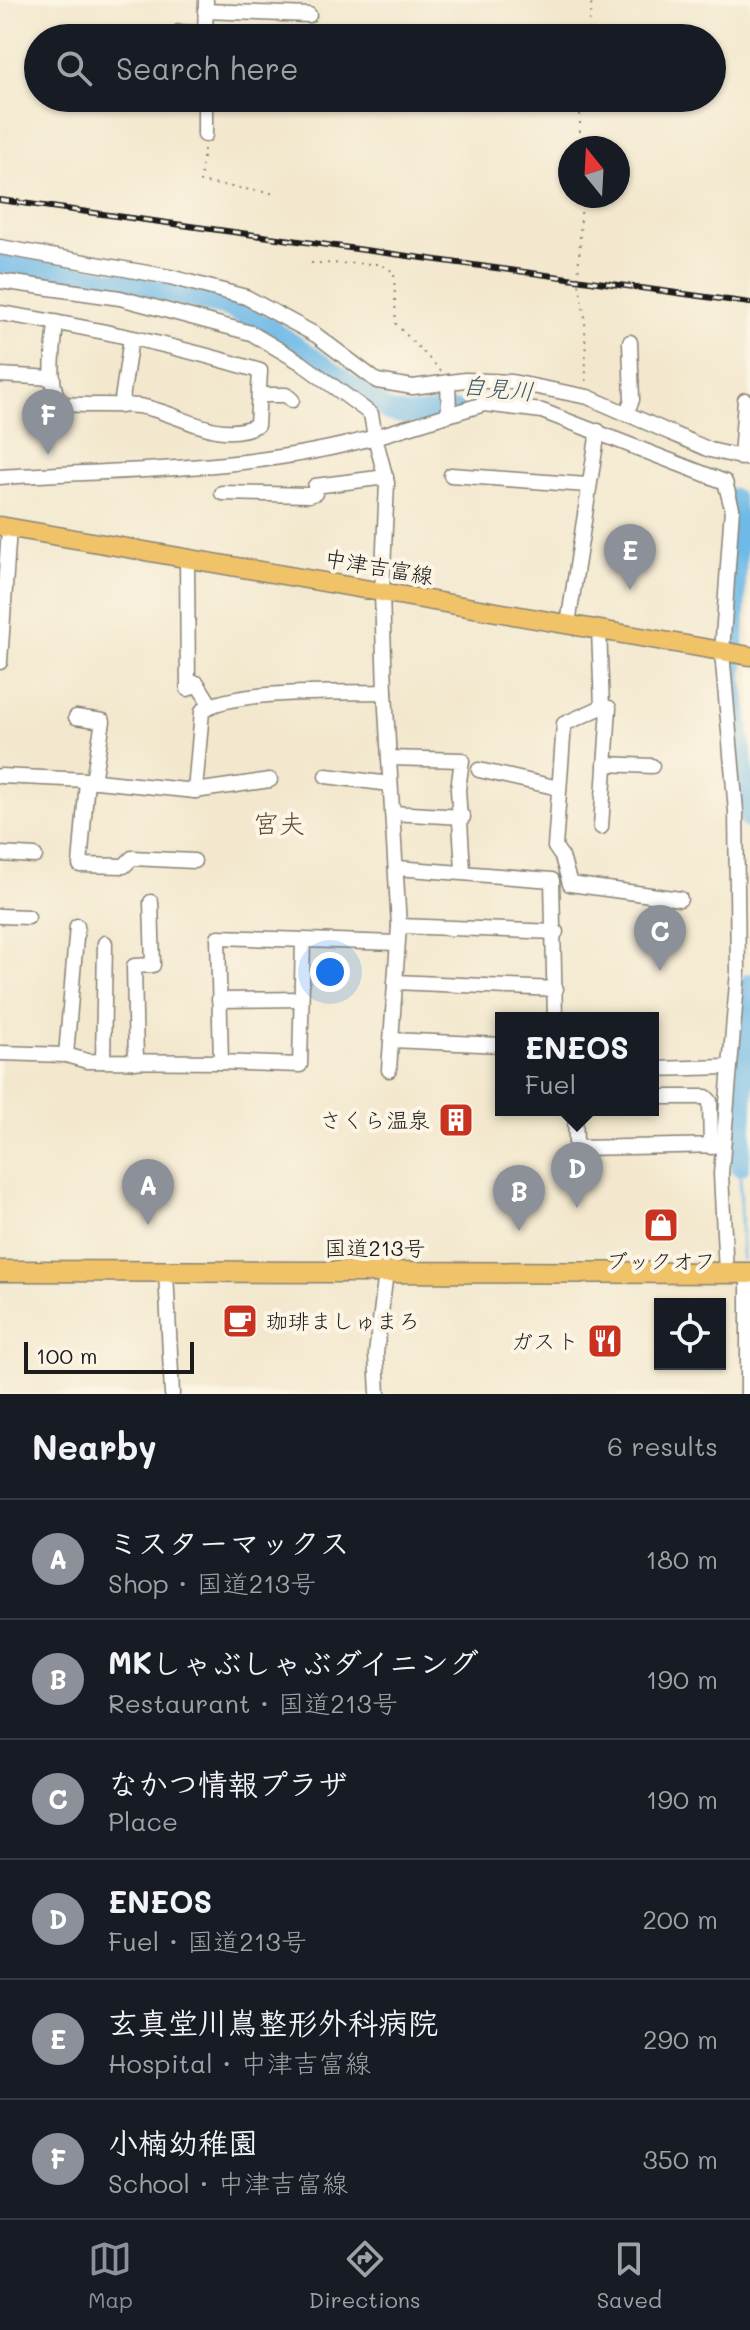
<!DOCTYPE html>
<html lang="en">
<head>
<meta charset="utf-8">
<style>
  body { margin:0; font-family:Mali,"Klee One",sans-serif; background:#20242c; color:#f1f3f6 }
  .controls { position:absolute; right:24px; bottom:24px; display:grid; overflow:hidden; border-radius:0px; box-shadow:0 2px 6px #0004 }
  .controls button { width:72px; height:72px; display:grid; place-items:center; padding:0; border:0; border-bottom:2px solid #363941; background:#171b24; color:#f1f3f6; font:40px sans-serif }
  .compass { position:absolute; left:558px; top:136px; width:72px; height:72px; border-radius:50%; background:#171b24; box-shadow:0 2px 6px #0004; rotate:342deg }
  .scale { position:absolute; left:24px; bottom:20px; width:170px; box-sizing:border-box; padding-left:8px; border:4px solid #1c1c1c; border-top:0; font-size:22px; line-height:28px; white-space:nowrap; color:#1c1c1c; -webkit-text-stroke:6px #fcf5e5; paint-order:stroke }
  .you { position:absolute; left:330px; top:972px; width:28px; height:28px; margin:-20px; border:6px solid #fff; border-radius:50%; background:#1a73e8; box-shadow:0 0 0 12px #1a73e833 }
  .badge { display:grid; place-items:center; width:52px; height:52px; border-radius:50%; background:#8c9099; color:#fff; font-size:26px; font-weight:700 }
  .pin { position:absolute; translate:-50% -66px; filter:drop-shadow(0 2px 4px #0008) }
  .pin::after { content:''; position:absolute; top:42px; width:28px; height:24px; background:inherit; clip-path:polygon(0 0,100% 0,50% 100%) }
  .popup { position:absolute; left:495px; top:1012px; width:164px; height:104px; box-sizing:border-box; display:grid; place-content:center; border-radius:0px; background:#171b24; filter:drop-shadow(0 2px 6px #0005); font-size:26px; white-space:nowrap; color:#9ea1a6 }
  .popup b { font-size:30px; color:#f1f3f6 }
  .popup::after { content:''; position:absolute; left:50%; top:100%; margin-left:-16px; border:16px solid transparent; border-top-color:#171b24 }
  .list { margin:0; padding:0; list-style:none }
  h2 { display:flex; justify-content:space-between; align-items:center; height:104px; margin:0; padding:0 32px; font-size:34px }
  h2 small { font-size:26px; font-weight:400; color:#9ea1a6 }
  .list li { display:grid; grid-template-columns:52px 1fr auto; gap:24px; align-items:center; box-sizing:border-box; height:120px; padding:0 32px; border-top:2px solid #363941 }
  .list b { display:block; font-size:30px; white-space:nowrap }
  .list p { margin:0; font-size:26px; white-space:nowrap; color:#9ea1a6 }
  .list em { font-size:26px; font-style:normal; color:#9ea1a6 }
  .icon { flex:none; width:44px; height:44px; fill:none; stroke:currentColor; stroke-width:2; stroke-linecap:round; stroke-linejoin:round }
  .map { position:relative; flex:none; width:750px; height:1394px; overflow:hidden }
  .search { position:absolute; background:#171b24; box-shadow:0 2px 6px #0004; left:24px; right:24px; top:24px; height:88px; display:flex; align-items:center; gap:20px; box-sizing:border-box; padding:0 28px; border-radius:44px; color:#9ea1a6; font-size:30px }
  .sheet { height:824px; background:#171b24 }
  nav { display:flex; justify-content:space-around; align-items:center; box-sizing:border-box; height:112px; border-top:2px solid #363941; background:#171b24; font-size:22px; color:#9ea1a6 }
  nav a { display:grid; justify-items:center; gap:4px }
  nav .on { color:#8c9099 }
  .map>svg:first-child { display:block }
</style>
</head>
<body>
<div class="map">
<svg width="750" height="1394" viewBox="0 0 750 1394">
  <rect width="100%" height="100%" fill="#fcf5e5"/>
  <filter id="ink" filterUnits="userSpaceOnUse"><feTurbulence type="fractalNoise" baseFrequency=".0125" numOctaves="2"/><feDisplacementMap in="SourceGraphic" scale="16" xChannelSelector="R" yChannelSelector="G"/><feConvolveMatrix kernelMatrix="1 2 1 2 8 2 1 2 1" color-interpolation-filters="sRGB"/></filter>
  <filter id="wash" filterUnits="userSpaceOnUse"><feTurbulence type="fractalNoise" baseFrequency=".006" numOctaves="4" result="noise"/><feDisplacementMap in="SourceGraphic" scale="32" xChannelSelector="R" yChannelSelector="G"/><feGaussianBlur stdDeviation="1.8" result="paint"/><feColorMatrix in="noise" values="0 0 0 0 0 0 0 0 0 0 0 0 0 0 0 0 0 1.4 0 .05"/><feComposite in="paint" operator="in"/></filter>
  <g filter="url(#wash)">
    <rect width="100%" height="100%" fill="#f3e8ce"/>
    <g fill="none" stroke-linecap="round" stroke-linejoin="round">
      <polyline stroke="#6eb9e7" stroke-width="3" points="740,1166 742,1260"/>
      <g stroke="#6eb9e7" stroke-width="20">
        <polyline points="0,263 129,283 230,308 272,329 388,411 406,415 457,411"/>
        <polyline points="733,498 738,523 733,679 750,820"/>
        <polyline points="740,1166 750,983"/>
      </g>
    </g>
  </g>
  <g filter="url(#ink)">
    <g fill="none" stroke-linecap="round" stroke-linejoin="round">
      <defs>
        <g id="minor">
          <polyline points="205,11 309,15"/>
          <polyline points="179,32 205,34"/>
          <polyline points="205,38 206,0"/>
          <polyline points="205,135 205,98"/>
          <polyline points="0,247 170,277 246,297 316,335 377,381 413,387 465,380 512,382 588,397 710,450 750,459"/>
          <polyline points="0,281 120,298 251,333 300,362 371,414 375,437 484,404 542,411 725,482 732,508 722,652 736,811 738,971 721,1174 726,1273"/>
          <path d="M 0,313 C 88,327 175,345 260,371 L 257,425 C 215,445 179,411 138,406 C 113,404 88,406 63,404 C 45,388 55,344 56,322"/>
          <polyline points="0,375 53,378"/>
          <polyline points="448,382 449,413"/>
          <polyline points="260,395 286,395 292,400"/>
          <polyline points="121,406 131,338"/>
          <polyline points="626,414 632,400 630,342"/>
          <polyline points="741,458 745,400"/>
          <polyline points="451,475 587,485"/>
          <path d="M 0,477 C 124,470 255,471 375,437 L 387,483 L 382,592 L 385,692 L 399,926 L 389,1070"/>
          <polyline points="222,493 309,495 315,493 315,486 386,477"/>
          <polyline points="187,558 188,689 197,683 210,704"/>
          <polyline points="568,624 598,431"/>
          <polyline points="599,630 602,707 564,724 555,847 562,857 570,884 680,899"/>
          <polyline points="0,662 9,528"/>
          <polyline points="76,717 103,721 93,781"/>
          <polyline points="389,758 462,760 458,789 463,870"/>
          <polyline points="605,764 652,766"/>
          <polyline points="479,770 559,788"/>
          <path d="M 0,776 L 87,780 L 195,791 L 202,711 C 230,689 344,693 385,692"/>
          <polyline points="326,776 390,784"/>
          <polyline points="87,780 80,865 124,866 132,858 194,861"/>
          <polyline points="195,791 270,780"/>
          <polyline points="392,813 463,817"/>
          <polyline points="601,827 609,708 602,707"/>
          <polyline points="0,854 35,856"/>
          <polyline points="397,868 552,880 555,1018"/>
          <polyline points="0,916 28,917"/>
          <polyline points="399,926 556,932"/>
          <polyline points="303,940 300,1065 221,1062 218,937 397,943"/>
          <polyline points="395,982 556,989"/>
          <polyline points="219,1000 301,999"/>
          <polyline points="391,1040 501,1045"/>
          <polyline points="0,1053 66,1055 87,1061 221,1062"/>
          <polyline points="66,1055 77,926"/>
          <polyline points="103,1061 105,943"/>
          <polyline points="136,1062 134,966 153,965 151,902"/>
          <polyline points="653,1069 729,1067"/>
          <polyline points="653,1097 706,1097 710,1101 711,1147"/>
          <polyline points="575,1110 576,1144 581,1148 723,1145"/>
          <polyline points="166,1272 172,1394"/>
          <polyline points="748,1273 748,1394"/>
          <polyline points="378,1394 376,1354 386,1272"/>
        </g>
        <polyline id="major" points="0,526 750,656"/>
        <polyline id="highway" points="0,1271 750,1273"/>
      </defs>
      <use href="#minor" stroke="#888275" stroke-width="17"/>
      <use href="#major" stroke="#888275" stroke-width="21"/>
      <use href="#highway" stroke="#888275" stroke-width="23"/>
      <g stroke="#888275" stroke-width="2" stroke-dasharray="2 6" stroke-linecap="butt">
        <polyline points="587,38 592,0"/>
        <polyline points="580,98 580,148"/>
        <polyline points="204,149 200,182 276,194"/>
        <polyline points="582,196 578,279 585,317 586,382"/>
        <polyline points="311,263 379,264 394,272 396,324 441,371"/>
      </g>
      <use href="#minor" stroke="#fff" stroke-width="14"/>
      <use href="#major" stroke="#f1c369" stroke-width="18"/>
      <use href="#highway" stroke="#f1c369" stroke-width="20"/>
      <defs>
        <polyline id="rail" points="0,200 750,303"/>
      </defs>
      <use href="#rail" stroke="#1c1c1c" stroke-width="6"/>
      <use href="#rail" stroke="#fcf5e5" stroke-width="3" stroke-dasharray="9" stroke-linecap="butt"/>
    </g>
  </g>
  <defs>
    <symbol id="building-square" viewBox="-11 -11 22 22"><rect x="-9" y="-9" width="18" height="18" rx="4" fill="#c8321e" stroke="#fcf5e5"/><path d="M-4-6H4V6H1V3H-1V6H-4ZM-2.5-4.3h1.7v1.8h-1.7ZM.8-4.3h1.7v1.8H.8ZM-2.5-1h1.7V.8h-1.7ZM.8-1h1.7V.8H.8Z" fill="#fff"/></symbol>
    <symbol id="shop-square" viewBox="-11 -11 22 22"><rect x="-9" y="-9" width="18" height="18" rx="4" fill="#c8321e" stroke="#fcf5e5"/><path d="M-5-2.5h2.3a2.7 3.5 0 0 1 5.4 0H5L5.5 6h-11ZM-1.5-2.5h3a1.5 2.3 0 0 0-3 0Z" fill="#fff"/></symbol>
    <symbol id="cafe-square" viewBox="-11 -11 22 22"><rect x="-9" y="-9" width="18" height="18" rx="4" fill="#c8321e" stroke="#fcf5e5"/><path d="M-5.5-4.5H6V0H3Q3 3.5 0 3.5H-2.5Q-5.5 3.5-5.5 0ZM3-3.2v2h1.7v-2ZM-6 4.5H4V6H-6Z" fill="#fff"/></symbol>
    <symbol id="restaurant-square" viewBox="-11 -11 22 22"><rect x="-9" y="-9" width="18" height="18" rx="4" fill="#c8321e" stroke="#fcf5e5"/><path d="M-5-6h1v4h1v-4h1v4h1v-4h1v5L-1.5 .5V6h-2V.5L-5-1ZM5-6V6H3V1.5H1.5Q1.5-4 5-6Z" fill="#fff"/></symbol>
  </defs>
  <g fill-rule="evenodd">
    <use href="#building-square" x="436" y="1100" width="40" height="40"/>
    <use href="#shop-square" x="641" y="1205" width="40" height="40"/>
    <use href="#cafe-square" x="220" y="1301" width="40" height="40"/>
    <use href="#restaurant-square" x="585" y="1321" width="40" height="40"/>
  </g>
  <g text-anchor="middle" stroke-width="8" stroke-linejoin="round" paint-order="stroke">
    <g font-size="22" fill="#1c1c1c" stroke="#fcf5e5">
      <text transform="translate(379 567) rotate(10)" y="8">中津吉富線</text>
      <text x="375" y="1256">国道213号</text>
    </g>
    <g font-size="22" fill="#1c1c1c" stroke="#fcf5e5" text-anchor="end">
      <text x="430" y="1128">さくら温泉</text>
      <text x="661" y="1269" text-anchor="middle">ブックオフ</text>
      <text x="266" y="1329" text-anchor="start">珈琲ましゅまろ</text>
      <text x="579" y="1349">ガスト</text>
    </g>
    <g font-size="24" font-style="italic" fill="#3d5b6d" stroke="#fcf5e5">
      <text transform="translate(498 389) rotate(5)" y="8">自見川</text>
    </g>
    <g font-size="26" fill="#614e3a" stroke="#fcf5e5">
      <text x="279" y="833">宮夫</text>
    </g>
  </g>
</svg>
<div class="controls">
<button><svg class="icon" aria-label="locate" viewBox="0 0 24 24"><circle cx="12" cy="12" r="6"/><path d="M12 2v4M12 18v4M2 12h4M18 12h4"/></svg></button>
</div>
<svg class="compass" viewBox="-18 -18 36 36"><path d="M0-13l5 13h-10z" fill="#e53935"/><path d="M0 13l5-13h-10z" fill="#9ea1a6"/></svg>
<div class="scale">100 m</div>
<div class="you"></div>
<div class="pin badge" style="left:148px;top:1225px">A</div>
<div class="pin badge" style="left:519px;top:1231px">B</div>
<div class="pin badge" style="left:660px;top:971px">C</div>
<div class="pin badge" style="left:577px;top:1208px">D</div>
<div class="popup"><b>ENEOS</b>Fuel</div>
<div class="pin badge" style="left:630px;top:590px">E</div>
<div class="pin badge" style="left:48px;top:455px">F</div>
<div class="search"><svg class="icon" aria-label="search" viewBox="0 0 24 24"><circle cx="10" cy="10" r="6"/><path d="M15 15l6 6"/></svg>Search here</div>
</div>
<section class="sheet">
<h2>Nearby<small>6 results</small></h2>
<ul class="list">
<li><span class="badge">A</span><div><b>ミスターマックス</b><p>Shop · 国道213号</p></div><em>180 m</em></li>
<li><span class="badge">B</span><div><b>MKしゃぶしゃぶダイニング</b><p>Restaurant · 国道213号</p></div><em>190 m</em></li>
<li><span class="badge">C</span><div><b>なかつ情報プラザ</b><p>Place</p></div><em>190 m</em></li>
<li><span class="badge">D</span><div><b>ENEOS</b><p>Fuel · 国道213号</p></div><em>200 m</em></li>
<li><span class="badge">E</span><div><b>玄真堂川嶌整形外科病院</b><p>Hospital · 中津吉富線</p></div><em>290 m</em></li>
<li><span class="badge">F</span><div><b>小楠幼稚園</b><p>School · 中津吉富線</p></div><em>350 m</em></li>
</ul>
</section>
<nav>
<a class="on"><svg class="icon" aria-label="map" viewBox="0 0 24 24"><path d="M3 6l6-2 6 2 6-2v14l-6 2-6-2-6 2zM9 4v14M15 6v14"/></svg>Map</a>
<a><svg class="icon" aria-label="directions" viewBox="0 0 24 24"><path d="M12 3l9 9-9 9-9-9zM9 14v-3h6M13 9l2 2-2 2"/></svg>Directions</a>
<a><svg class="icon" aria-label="saved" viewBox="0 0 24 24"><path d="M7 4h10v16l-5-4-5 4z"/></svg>Saved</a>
</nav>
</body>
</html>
